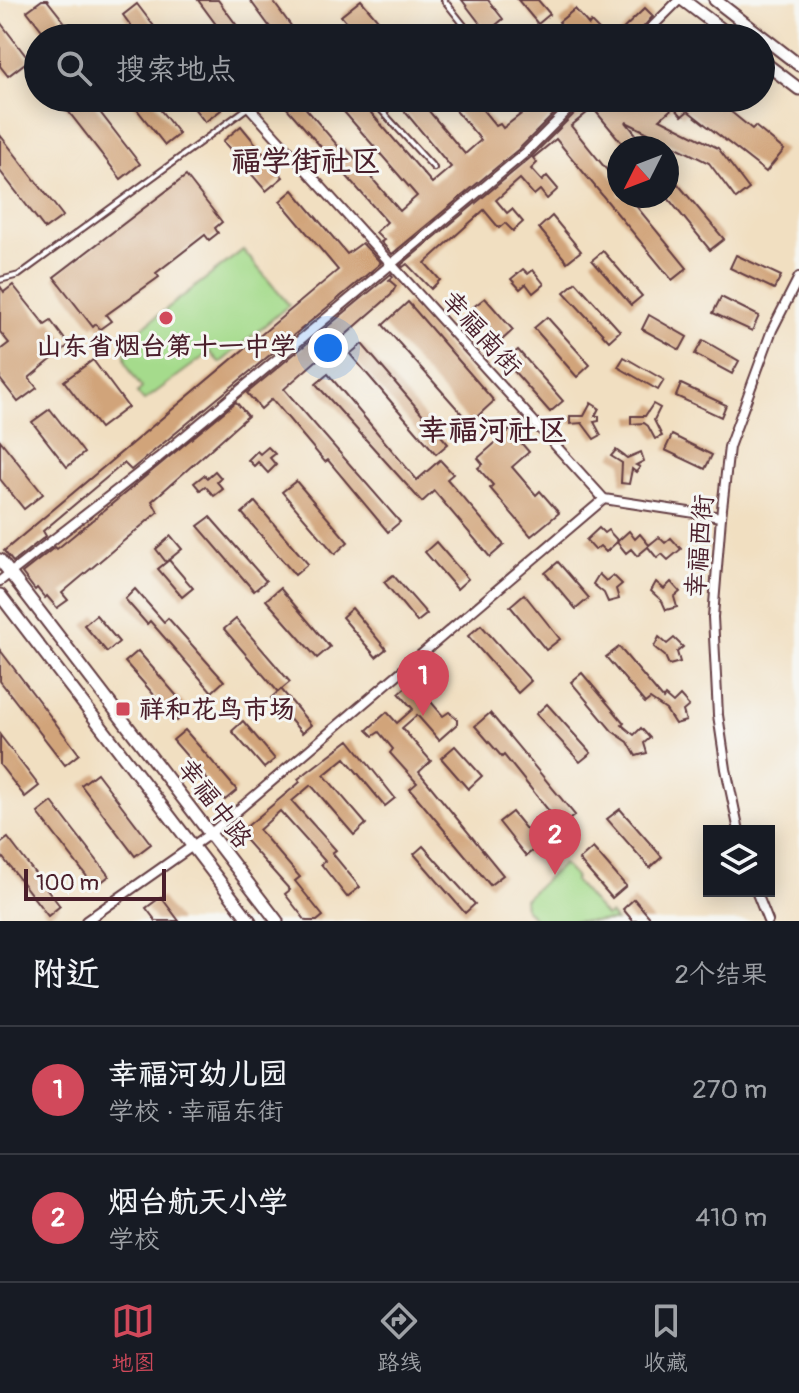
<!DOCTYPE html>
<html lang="zh">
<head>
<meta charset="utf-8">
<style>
  body { margin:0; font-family:Pangolin,"LXGW WenKai TC",sans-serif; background:#242831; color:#f1f3f6 }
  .controls { position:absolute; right:24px; bottom:24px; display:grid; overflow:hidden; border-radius:0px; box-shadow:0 4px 20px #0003 }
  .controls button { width:72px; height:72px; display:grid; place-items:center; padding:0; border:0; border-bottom:2px solid #363941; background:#171b24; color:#f1f3f6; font:40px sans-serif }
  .compass { position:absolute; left:607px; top:136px; width:72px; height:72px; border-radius:50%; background:#171b24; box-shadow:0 4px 20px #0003; rotate:228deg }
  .scale { position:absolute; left:24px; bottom:20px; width:142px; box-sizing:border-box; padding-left:8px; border:4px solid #4a1f2b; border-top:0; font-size:22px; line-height:28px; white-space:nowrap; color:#4a1f2b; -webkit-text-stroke:6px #f6f6f2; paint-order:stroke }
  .you { position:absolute; left:328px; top:348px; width:28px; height:28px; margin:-20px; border:6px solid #fff; border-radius:50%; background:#1a73e8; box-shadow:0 0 0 12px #1a73e833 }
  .badge { display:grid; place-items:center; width:52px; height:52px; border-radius:50%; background:#d1495b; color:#fff; font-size:26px; font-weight:700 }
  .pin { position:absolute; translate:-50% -66px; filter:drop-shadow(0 2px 4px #0008) }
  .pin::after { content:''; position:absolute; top:42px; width:28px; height:24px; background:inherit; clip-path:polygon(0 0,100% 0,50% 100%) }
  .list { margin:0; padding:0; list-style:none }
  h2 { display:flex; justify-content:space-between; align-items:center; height:104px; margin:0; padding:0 32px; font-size:34px }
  h2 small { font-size:26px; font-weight:400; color:#9ea1a6 }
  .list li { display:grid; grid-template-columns:52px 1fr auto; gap:24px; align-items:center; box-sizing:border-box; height:128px; padding:0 32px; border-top:2px solid #363941 }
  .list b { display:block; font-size:30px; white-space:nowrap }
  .list p { margin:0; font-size:26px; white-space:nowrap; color:#9ea1a6 }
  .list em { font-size:26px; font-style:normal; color:#9ea1a6 }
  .icon { flex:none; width:44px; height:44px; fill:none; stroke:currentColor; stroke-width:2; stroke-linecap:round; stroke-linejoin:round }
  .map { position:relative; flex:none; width:799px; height:921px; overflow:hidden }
  .search { position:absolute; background:#171b24; box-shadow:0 4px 20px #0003; left:24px; right:24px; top:24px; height:88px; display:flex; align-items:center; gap:20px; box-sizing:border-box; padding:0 28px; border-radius:44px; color:#9ea1a6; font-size:30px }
  .sheet { height:360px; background:#171b24 }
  nav { display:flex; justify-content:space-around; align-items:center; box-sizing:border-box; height:112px; border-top:2px solid #363941; background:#171b24; font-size:22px; color:#9ea1a6 }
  nav a { display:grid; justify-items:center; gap:4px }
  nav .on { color:#d1495b }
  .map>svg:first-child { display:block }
</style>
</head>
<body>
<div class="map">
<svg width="799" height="921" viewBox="0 0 799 921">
  <rect width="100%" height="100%" fill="#f6f6f2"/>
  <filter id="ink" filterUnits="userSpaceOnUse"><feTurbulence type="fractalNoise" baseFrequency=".0125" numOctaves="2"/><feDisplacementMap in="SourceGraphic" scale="16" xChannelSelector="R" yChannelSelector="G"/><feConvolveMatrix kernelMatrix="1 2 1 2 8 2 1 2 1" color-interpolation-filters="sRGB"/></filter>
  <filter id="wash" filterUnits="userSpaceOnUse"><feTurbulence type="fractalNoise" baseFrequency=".006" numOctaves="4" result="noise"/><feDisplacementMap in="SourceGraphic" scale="32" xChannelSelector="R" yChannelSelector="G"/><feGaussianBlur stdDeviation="1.8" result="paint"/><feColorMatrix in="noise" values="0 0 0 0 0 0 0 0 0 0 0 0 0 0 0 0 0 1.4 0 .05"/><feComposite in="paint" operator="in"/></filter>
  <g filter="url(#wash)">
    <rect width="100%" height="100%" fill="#f1dfc1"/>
    <g fill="#a5db8c" stroke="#787d5c" stroke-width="2">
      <path d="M 243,250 L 289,305 L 220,363 L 210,352 L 144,401 L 137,393 L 142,388 C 129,370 118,358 130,337 Z"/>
      <polygon points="563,864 576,878 574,881 606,917 610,914 616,921 536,921 525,908 524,899"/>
    </g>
    <g id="blocks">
      <g fill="#d1a47a">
        <polygon points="42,0 47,0 77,38 48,38 27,11"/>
        <polygon points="198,0 218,0 246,38 226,38"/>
        <polygon points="250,0 272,0 300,38 278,38"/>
        <polygon points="361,0 393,38 360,38 341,16"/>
        <polygon points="462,0 488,0 503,19 496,25 505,38 491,38"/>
        <polygon points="518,0 538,0 550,14 538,24"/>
        <polygon points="137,4 163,38 140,38 123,15"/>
        <polygon points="645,8 653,16 634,38 614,38"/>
        <polygon points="575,9 589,25 591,22 607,38 585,38 579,32 572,37 559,22"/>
        <polygon points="0,22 29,60 8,76 0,66"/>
        <polygon points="58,98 89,98 140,164 121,179"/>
        <polygon points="128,98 151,98 179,134 165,145"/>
        <polygon points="186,98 212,98 221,110 205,122"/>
        <polygon points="278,98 297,98 343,152 347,149 400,211 417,196 332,98 358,98 432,183 451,167 396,101 400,98 418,98 465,154 481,140 445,98 473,98 496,126 500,124 503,128 542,98 553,98 558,105 570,98 520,148 392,254 381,242 384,240 376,232 387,222"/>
        <polygon points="587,98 683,98 689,105 695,98 714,98 752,129 755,126 784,150 766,172 688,111 682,116 674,107 660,119 718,148 749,189 736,199 709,163 626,122 647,148 626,148 593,108 571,126 619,185 619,196 628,196 687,268 672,280 556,139 533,158 537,163 531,169 542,181 547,176 558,189 547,199 540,190 534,195 520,179 496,200 507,213 512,209 523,222 513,231 505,223 499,228 484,210 425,263 440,280 431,289 407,264 403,267 401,265 530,158 585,103"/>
        <polygon points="241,126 283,177 266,191 223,141"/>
        <polygon points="0,135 63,216 45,229 0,171"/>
        <polygon points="667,171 724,239 710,250 667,197"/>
        <polygon points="186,176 222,222 215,228 218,233 209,240 205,235 156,273 159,277 106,315 111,321 100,329 96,324 93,327 54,277"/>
        <polygon points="293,190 347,254 362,243 381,263 131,470 124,463 43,531 46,536 13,562 4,551 338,270 280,201"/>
        <polygon points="552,216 581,251 567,262 539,228"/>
        <polygon points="603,251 642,296 631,305 592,260"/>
        <polygon points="736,255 781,276 774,289 730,268"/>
        <polygon points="523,269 528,274 533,270 544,284 533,293 526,284 520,289 511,279"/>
        <polygon points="391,274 393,277 389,280 396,286 391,295 284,389 400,522 388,532 328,460 325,462 272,399 261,409 247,393"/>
        <polygon points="576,282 620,331 609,341 564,292"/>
        <polygon points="13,285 45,325 51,321 69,345 29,378 37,388 18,402 0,379 0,350 9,343 0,332 0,286 4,292"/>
        <polygon points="721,297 759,316 752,331 713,313"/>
        <polygon points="485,298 513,330 501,341 472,308"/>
        <polygon points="408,302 494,401 470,423 383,325"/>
        <polygon points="649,315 687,337 680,350 642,329"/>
        <polygon points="547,317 590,365 577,377 534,328"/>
        <polygon points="703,340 739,361 732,374 695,354"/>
        <polygon points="362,344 448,444 436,454 350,354"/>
        <polygon points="518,350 563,401 550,412 505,361"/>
        <polygon points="624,357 664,380 658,390 618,367"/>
        <polygon points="93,360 128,407 100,428 64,381"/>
        <polygon points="328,374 417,480 440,460 453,474 447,479 504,545 490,557 434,491 422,502 316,384"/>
        <polygon points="681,384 726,405 721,417 676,396"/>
        <polygon points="236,402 248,416 152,501 158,512 62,593 68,600 57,608 47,596 45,598 37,588 35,590 22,573 55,547 57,549"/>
        <polygon points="591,403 599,408 595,416 599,416 599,421 594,422 601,435 594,439 582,423 570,424 570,416 584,416"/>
        <polygon points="653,404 660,408 654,420 662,436 655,439 648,426 644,423 631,424 631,416 645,416"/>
        <polygon points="50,409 84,453 67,467 32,422"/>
        <polygon points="510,430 529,452 512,467 536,495 540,491 559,513 531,536 490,488 493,485 478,468 483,464 478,458"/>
        <polygon points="672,435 712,455 705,469 665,450"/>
        <polygon points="0,440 43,494 24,509 0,479"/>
        <polygon points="268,447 275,454 270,458 276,465 268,473 258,462 254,466 248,460 257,451 260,454"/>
        <polygon points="616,450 627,458 641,452 644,461 636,465 640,467 636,472 632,469 629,484 621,483 622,463 611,456"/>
        <polygon points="215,471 221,478 217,482 223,489 214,496 205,486 200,490 194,483 204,475 207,478"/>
        <polygon points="296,481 348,542 335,554 282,492"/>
        <polygon points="255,502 308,564 295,575 242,513"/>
        <polygon points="210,517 266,581 254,591 198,526"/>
        <polygon points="599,528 604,533 608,530 618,541 629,531 635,539 640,534 649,545 659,537 665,543 671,538 681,549 668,560 662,554 657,558 648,547 637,556 631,549 626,553 617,542 606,552 600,546 595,550 586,540"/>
        <polygon points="171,536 182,549 166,562 156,549"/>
        <polygon points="436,542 468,579 457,589 425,552"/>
        <polygon points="169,560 193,588 182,597 158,569"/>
        <polygon points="558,562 589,598 576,609 545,573"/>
        <polygon points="599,574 606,581 613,575 622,584 616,589 619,599 608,602 604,593 593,584"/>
        <polygon points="393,575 427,614 417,622 384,582"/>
        <polygon points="656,582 664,589 671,582 680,592 674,597 677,607 666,610 662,601 651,591"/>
        <polygon points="280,588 330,647 317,658 266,600"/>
        <polygon points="135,589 164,622 168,618 224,681 212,692 150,621 147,624 125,599"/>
        <polygon points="524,594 560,639 546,650 510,606"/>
        <polygon points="352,608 386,649 376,657 342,617"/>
        <polygon points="96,615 119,642 107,652 84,625"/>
        <polygon points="236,619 290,682 278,692 224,629"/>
        <polygon points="481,625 531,681 518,693 468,636"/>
        <polygon points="659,637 667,644 674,638 683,647 677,652 680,662 669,665 665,656 654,647"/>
        <polygon points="619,647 663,699 665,696 673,703 680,696 689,706 683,711 686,721 675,724 666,710 650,699 645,703 606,657"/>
        <polygon points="0,650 79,754 65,765 0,681"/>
        <polygon points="138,651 189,710 177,721 125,662"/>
        <polygon points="582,673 624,723 622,725 634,735 641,728 650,738 644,743 647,753 636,756 628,742 612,731 571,682"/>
        <polygon points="413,681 443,716 449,712 457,719 457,724 439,740 417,715 402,728 431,761 419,772 503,875 490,885 410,789 417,783 390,753 393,749 379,732 373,736 367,730 387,712 397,723 413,709 399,693"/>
        <polygon points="281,689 311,725 302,733 271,698"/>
        <polygon points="547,704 591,753 580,762 536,714"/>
        <polygon points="490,713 575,815 561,826 504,755 502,757 475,726"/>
        <polygon points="243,721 275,759 264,768 232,731"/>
        <polygon points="185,730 237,790 225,800 173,740"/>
        <polygon points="0,735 39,786 25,797 0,765"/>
        <polygon points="349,740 395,798 385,806 345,758 324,775 366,824 354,835 311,785 292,801 336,850 332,853 360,887 347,897 321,864 325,861 280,811 259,830 300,877 295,881 323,916 317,921 306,921 285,894 290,890 239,833 300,782 298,779"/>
        <polygon points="455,746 482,776 468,789 441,758"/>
        <polygon points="97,773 151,844 135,856 81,785"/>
        <polygon points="52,802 109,876 95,887 38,813"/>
        <polygon points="620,809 662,857 650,868 607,819"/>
        <polygon points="512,812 539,845 526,856 499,822"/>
        <polygon points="8,838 60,906 48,916 0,854 0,844"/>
        <polygon points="423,846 475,904 465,913 414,854"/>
        <polygon points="593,848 626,886 612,898 579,860"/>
        <polygon points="161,897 179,921 156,921 146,908"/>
        <polygon points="634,899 653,921 633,921 623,909"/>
      </g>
    </g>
  </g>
  <g filter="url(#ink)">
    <use href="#blocks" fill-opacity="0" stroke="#633c42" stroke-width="2"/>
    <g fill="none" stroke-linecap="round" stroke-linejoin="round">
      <defs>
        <g id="lane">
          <polyline points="444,0 467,29 466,38"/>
          <polyline points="370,98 434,168"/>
          <polyline points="503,98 503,99"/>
          <polyline points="0,280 19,275 261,98"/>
        </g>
        <g id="street">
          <polyline points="641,38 679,0"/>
          <polyline points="249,107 604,499 721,517"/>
          <polyline points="0,581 158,458 525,153 580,98"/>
          <polyline points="739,831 726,769 718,715 713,617 721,517 729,447 772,330 799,277"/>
          <polyline points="756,891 768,921"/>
          <polyline points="86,921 211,833 604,499"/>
        </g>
        <g id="secondary">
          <polyline points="683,0 733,38"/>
          <polyline points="715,0 799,65"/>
          <polyline points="761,60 799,89"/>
          <polyline points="0,560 277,921"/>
          <polyline points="0,595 250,921"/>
        </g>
      </defs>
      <use href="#lane" stroke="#633c42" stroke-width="8"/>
      <use href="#street" stroke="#633c42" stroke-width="12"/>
      <use href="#secondary" stroke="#633c42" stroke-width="15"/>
      <use href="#lane" stroke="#fff" stroke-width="4"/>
      <use href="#street" stroke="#fff" stroke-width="8"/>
      <use href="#secondary" stroke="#fff" stroke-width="11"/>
    </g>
  </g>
  <g fill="#d1495b" stroke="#f6f6f2" stroke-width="3">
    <circle cx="166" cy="318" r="8"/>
    <rect x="115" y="701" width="16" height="16" rx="4"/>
  </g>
  <g text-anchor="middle" stroke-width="6" stroke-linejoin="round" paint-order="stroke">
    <g font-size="26" fill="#4a1f2b" stroke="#f6f6f2">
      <text transform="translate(482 333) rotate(48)" y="9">幸福南街</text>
      <text transform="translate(699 546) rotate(-85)" y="9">幸福西街</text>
      <text transform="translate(215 803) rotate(53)" y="9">幸福中路</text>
    </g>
    <g font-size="26" font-weight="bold" fill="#4a1f2b" stroke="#f6f6f2">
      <text x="166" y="355">山东省烟台第十一中学</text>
      <text x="139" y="718" text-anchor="start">祥和花鸟市场</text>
    </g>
    <g font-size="30" font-weight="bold" fill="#4a1f2b" stroke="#f6f6f2">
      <text x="306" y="171">福学街社区</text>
      <text x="493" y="440">幸福河社区</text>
    </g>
  </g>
</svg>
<div class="controls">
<button><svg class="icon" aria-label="layers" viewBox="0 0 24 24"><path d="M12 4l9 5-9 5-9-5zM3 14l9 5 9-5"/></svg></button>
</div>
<svg class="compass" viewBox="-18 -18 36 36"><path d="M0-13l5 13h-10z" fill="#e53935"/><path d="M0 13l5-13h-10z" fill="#9ea1a6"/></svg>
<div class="scale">100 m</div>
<div class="you"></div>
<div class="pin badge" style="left:423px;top:716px">1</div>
<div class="pin badge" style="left:555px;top:875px">2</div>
<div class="search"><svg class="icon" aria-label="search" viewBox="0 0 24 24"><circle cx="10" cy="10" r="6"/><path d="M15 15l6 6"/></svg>搜索地点</div>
</div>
<section class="sheet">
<h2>附近<small>2个结果</small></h2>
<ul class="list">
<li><span class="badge">1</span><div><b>幸福河幼儿园</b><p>学校 · 幸福东街</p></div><em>270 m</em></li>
<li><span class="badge">2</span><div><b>烟台航天小学</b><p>学校</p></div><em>410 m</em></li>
</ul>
</section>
<nav>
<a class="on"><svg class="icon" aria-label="map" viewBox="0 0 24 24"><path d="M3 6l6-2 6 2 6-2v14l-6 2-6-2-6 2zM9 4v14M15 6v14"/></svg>地图</a>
<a><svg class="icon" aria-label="directions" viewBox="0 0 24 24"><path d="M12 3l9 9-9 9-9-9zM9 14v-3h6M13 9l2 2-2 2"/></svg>路线</a>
<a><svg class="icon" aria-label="saved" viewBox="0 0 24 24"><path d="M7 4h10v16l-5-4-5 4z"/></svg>收藏</a>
</nav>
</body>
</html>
